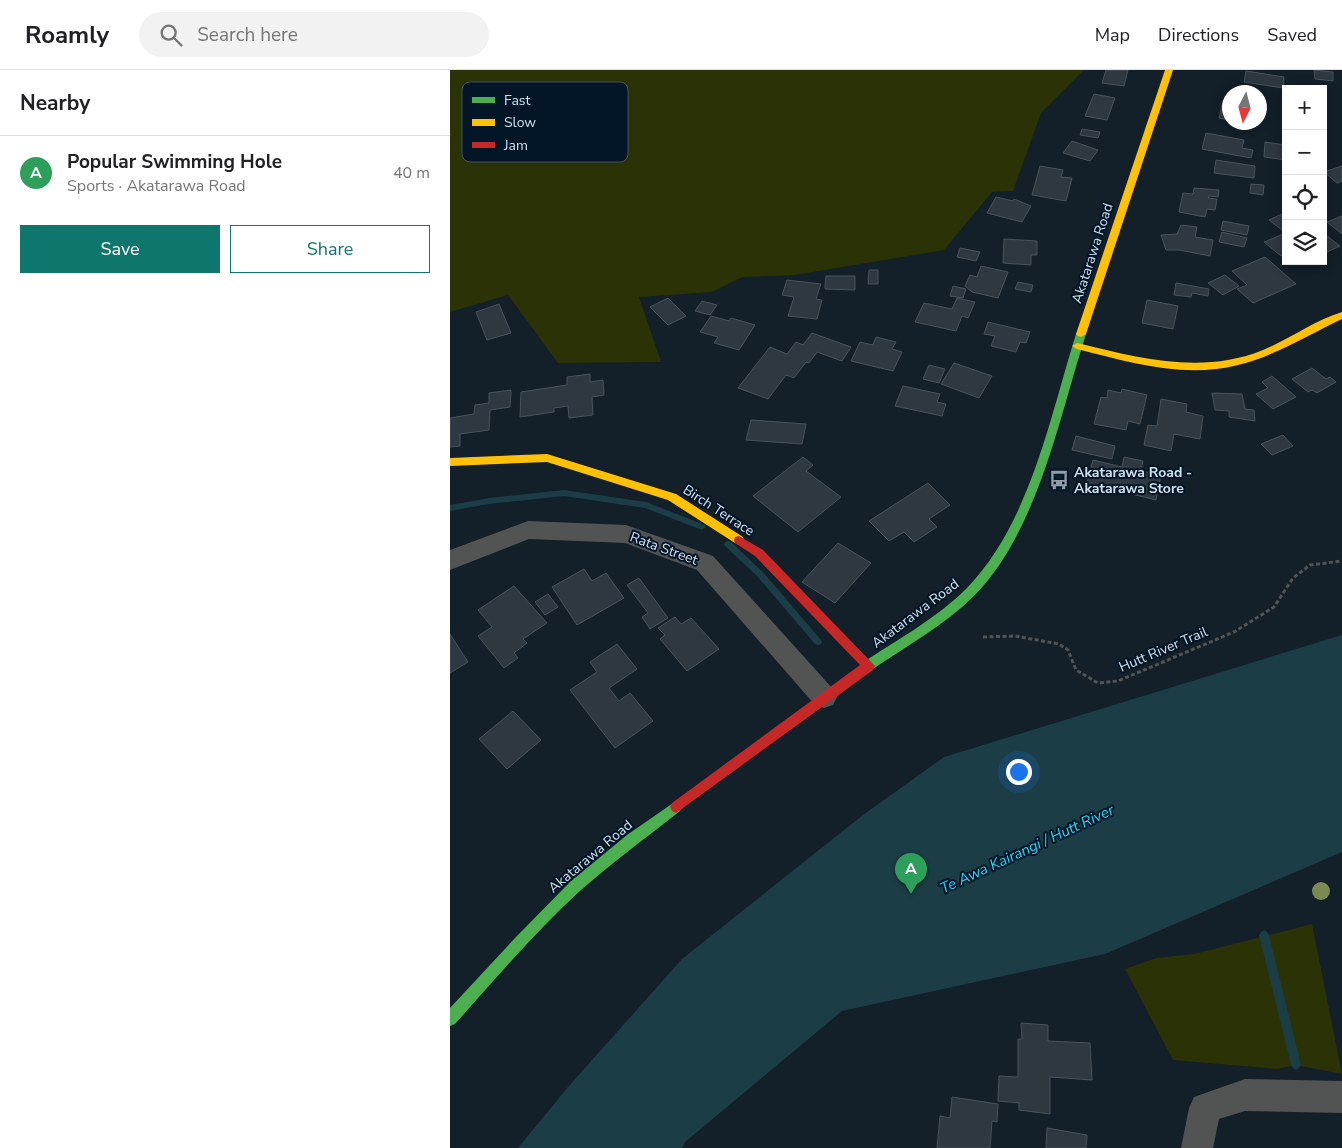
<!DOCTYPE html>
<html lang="en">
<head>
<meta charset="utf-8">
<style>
  body { margin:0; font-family:"Nunito Sans",sans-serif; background:#f2f2f2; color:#202124 }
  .controls { position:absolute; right:15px; top:15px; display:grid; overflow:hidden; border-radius:0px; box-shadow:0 2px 12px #0003 }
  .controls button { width:45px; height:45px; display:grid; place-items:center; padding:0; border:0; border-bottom:1px solid #e0e0e0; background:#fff; color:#202124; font:25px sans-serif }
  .compass { position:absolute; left:772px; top:15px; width:45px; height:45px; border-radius:50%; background:#fff; box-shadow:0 2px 12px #0003; rotate:186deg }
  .you { position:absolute; left:568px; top:701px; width:18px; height:18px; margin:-12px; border:4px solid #fff; border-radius:50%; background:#1a73e8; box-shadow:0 0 0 8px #1a73e833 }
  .badge { display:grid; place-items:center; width:32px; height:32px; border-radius:50%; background:#0f766e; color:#fff; font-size:16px; font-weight:700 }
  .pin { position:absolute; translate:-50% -41px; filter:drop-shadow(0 1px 2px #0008) }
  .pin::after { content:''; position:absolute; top:26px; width:18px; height:15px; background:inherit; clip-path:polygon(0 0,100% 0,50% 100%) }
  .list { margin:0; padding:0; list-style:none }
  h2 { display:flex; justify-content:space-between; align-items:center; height:65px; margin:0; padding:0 20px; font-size:21px }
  h2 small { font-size:16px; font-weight:400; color:#757577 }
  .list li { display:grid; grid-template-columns:32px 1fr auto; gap:15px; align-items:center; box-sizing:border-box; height:75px; padding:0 20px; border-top:1px solid #e0e0e0 }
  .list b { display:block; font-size:19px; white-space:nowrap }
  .list p { margin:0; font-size:16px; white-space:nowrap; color:#757577 }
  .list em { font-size:16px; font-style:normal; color:#757577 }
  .actions { display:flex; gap:10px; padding:15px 20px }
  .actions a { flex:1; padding:11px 0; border:1px solid #0f766e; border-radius:0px; text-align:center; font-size:18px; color:#0f766e }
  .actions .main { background:#0f766e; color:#fff }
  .icon { flex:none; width:28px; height:28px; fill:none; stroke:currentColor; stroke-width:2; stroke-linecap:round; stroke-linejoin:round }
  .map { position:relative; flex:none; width:892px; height:1078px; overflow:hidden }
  header { display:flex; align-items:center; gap:30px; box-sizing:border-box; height:70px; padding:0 25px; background:#fff; border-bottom:1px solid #e0e0e0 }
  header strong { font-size:24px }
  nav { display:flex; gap:28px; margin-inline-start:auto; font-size:18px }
  .search { width:350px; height:45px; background:#f2f2f2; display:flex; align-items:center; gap:12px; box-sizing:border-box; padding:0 18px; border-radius:28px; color:#757577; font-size:19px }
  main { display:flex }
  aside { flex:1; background:#fff }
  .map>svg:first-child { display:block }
</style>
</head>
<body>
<header>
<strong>Roamly</strong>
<div class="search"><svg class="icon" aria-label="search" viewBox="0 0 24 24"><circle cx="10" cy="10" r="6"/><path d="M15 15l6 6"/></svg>Search here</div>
<nav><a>Map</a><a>Directions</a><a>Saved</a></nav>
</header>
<main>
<aside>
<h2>Nearby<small></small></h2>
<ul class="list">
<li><span class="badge" style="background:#2e9e5b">A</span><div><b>Popular Swimming Hole</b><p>Sports · Akatarawa Road</p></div><em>40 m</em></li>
</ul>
<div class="actions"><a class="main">Save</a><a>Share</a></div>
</aside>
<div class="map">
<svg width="892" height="1078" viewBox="0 0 892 1078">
  <rect width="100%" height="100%" fill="#131f29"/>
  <g fill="#2a3206">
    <polygon points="0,0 634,0 591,43 563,121 542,122 494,180 345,205 292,207 262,222 189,227 211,292 108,293 58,225 0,242"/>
    <polygon points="862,854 892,1004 846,995 827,999 723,990 675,899 706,888 744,884"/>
  </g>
  <polygon fill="#1b3d45" points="892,565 892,782 655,884 392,941 235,1072 232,1078 68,1078 118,1017 232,889 413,745 494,687"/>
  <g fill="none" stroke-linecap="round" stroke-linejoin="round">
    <g fill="#1b3d45" fill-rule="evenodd">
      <polygon points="114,420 196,432 255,455 256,457 252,460 195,438 114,426 39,434 0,441 0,435 39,428"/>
      <polygon points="278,471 281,472 313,502 371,570 372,572 371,574 368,575 365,574 307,506 275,476 274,474 275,472"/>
      <polygon points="814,860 817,862 819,865 851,995 849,998 846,1000 843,998 841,995 809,865 811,862"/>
    </g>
  </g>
  <g fill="#2e3841" stroke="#48535c">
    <polygon points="656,0 678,0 674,16 652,13"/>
    <polygon points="864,0 883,2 883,11 865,9"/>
    <polygon points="796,1 834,7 833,18 794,12"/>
    <polygon points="644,24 665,28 657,50 635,46"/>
    <polygon points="773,31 779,32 779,50 769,48"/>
    <polygon points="632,59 650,62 648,68 630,65"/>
    <polygon points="756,63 794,70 792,78 803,80 801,88 752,79"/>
    <polygon points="622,71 648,80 640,91 613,83"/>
    <polygon points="815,72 836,75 836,90 814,87"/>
    <polygon points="766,90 805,96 804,108 764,103"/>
    <polygon points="590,96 613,100 611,107 622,108 616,131 582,125"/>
    <polygon points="892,96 892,111 887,113 874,102"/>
    <polygon points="801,114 814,115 813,125 800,123"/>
    <polygon points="744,118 769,120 768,127 759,126 758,128 767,129 765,140 757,139 755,147 729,142 733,123 743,124"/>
    <polygon points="546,127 563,131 564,129 581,136 572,152 537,143"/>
    <polygon points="836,142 836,158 832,160 819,150"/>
    <polygon points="892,146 892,164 877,152"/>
    <polygon points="773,151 799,156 797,165 771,160"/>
    <polygon points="731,155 747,157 745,167 763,170 760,186 729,180 716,180 711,165 727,164"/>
    <polygon points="772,162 797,168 794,177 769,172"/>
    <polygon points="836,163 836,183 831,186 814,172"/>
    <polygon points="873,163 890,176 873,184 873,176 876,174 873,172"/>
    <polygon points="554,169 587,171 587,185 581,185 581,195 553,193"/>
    <polygon points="510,178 530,182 526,191 507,187"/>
    <polygon points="815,187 846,214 803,233 787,219 797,215 782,201"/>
    <polygon points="531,196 558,202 548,228 522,222 515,216 520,205 527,207"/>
    <polygon points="419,200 428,200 428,214 418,214"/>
    <polygon points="775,205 789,216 773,225 758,213"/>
    <polygon points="376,206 405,206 405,220 375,219"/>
    <polygon points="337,210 371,214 366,229 372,230 367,249 338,246 344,227 332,225"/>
    <polygon points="568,212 583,215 581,222 565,219"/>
    <polygon points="726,213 759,219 758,226 742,223 741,227 724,225"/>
    <polygon points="503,216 516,219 513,228 500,226"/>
    <polygon points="218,228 236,246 218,255 200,237"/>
    <polygon points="507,228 525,232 518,248 512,246 506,261 465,252 474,233 502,239"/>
    <polygon points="697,230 728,236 723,259 692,253"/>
    <polygon points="252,231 267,235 260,245 245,241"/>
    <polygon points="49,234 61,263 37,270 26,242"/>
    <polygon points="261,246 279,251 281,248 305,255 289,280 264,273 268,267 250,262"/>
    <polygon points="538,252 580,262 576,273 570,272 566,282 541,276 545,266 534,264"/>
    <polygon points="362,263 401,277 392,291 367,282 359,293 356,292 344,308 336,305 318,329 288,318 320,277 337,284 346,272 353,275"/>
    <polygon points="426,267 446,272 442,279 452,282 443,301 401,291 410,272 423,275"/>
    <polygon points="504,293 542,306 529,328 491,314"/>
    <polygon points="479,295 495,299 489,313 473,309"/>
    <polygon points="862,298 876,309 880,307 886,312 867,323 862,320 858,322 842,309"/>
    <polygon points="140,304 140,312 153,310 154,325 142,327 143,345 119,348 118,336 104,338 104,342 70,347 71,322 117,315 117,307"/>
    <polygon points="822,306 846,327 823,339 806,324 818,318 812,312"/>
    <polygon points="453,316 490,324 487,332 496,334 492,346 445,336"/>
    <polygon points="672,319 697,325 690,354 678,351 676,360 644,354 651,327 657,328 658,320 671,323"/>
    <polygon points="61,320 60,337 40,340 39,360 10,364 10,376 0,377 0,348 24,344 25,335 39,333 39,323"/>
    <polygon points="762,323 792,324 795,339 804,340 805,351 779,347 779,341 765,340"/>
    <polygon points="711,329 737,334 736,342 753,346 750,369 724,364 721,381 694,375 698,355 707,356"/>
    <polygon points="301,350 356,354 352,374 296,370"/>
    <polygon points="833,365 843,376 822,385 811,374"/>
    <polygon points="626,366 665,376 662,389 622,380"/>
    <polygon points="353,387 363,395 356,401 391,427 348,462 303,426"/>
    <polygon points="674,387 693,391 691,401 711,405 706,430 637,413 643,390 672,397"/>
    <polygon points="478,413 500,435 479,449 487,457 464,472 454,462 439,471 419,451"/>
    <polygon points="388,473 421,493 385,533 352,512"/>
    <polygon points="134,499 142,511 156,503 174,528 127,555 102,517"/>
    <polygon points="189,508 218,548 200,559 192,547 198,543 177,515"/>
    <polygon points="64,516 97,553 73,569 77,573 64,583 68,588 54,598 28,566 42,557 28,540"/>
    <polygon points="98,524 108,537 95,545 85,532"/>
    <polygon points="225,547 231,554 241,548 269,579 237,601 210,569 215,565 208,558"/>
    <polygon points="0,564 18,592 0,603"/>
    <polygon points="167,574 187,599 159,618 169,631 180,623 203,651 165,678 120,620 147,602 140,592"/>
    <polygon points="63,641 91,670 57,699 29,669"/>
    <polygon points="571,953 598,955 598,971 640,973 642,1010 600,1007 600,1044 569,1040 569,1033 548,1031 549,1006 568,1007 568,969 572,969"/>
    <polygon points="502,1027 548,1034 547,1052 542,1051 540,1078 487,1078 490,1046 500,1048"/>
    <polygon points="597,1058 637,1065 636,1078 596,1078"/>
  </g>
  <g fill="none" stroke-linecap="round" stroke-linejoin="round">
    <polyline stroke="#515455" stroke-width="3" stroke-dasharray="4 2.5" stroke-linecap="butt" points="533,567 565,566 609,574 618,580 626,600 648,613 668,611 784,562 824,537 843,508 860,495 892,491"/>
    <g fill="#525454" fill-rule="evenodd">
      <polygon points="78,451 176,455 263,486 383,619 387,627 383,635 374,638 365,635 247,500 175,473 79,469 0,500 0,480"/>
      <polygon points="795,1009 892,1011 892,1043 795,1041 769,1049 763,1078 731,1078 739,1038 744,1027"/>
    </g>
    <g fill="#4caf50" fill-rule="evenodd">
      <path d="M 631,261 L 636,264 C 609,348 588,460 525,525 C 495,555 455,577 420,601 L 416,602 L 412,601 L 410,597 L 412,593 C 447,570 487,548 517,518 C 580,453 600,347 626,264 Z"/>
      <path d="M 226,731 L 230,733 L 232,737 L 230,741 C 197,767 163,792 131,820 C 86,861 46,908 5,954 L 0,956 L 0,938 L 65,868 L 121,811 L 177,765 Z"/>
    </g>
    <g fill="#ffc107" fill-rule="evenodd">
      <polygon points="715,0 723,0 636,264 631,267 628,266 626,264"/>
      <path d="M 892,242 L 892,249 C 858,265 825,286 788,295 C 734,309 679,292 627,279 L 622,276 L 627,273 C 689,288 752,305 813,280 C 840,269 865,250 892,242 Z"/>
      <polygon points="97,384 226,424 293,467 294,470 293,473 285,473 218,430 97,392 0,396 0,388"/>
    </g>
    <polygon fill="#c62828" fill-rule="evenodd" points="289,466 313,480 425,596 423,600 226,743 222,741 220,737 222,733 410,595 305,486 285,473 284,470 285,467"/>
  </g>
  <circle fill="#7b8a51" cx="871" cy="821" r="9"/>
  <defs>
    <symbol id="bus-bare" viewBox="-9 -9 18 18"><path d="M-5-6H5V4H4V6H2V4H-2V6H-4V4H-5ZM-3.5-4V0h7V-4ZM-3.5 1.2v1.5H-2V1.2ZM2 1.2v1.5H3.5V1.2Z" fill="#909ca8" stroke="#021628" stroke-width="2.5" paint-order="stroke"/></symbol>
  </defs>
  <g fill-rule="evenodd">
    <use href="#bus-bare" x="595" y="396" width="28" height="28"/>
  </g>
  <g text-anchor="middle" stroke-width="4" stroke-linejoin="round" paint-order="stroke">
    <g font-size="14" fill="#d3e0ed" stroke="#021628">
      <text transform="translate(642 183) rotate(-72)" y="5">Akatarawa Road</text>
      <text transform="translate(269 440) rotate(33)" y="5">Birch Terrace</text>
      <text transform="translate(214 478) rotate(20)" y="5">Rata Street</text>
      <text transform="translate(465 543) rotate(-37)" y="5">Akatarawa Road</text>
      <text transform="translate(713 579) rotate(-23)" y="5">Hutt River Trail</text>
      <text transform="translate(140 786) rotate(-40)" y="5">Akatarawa Road</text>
    </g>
    <g font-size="14" font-weight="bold" fill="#d3e0ed" stroke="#021628" text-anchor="start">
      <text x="624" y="407">Akatarawa Road -<tspan x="624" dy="16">Akatarawa Store</tspan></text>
    </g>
    <g font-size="15" font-style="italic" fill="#21dbfb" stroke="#021628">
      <text transform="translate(577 779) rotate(-25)" y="5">Te Awa Kairangi / Hutt River</text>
    </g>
  </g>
  <rect x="12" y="12" width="166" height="80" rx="8" fill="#021628" stroke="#415363" stroke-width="1"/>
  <rect x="22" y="27" width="23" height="6" fill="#4caf50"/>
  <rect x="22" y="49" width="23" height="7" fill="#ffc107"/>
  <rect x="22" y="72" width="23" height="6" fill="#c62828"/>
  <g font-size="14" fill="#d3e0ed">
    <text x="54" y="35">Fast</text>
    <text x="54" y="57">Slow</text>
    <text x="54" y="80">Jam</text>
  </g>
</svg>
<div class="controls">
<button>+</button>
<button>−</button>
<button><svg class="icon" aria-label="locate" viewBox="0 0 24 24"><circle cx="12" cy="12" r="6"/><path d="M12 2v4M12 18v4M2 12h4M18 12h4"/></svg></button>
<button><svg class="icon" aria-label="layers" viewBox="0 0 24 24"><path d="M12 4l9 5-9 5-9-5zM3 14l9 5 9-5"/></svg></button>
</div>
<svg class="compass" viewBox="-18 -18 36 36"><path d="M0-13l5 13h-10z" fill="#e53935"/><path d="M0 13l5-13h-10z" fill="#757577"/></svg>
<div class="you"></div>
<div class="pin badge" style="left:461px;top:824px;background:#2e9e5b">A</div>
</div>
</main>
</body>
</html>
